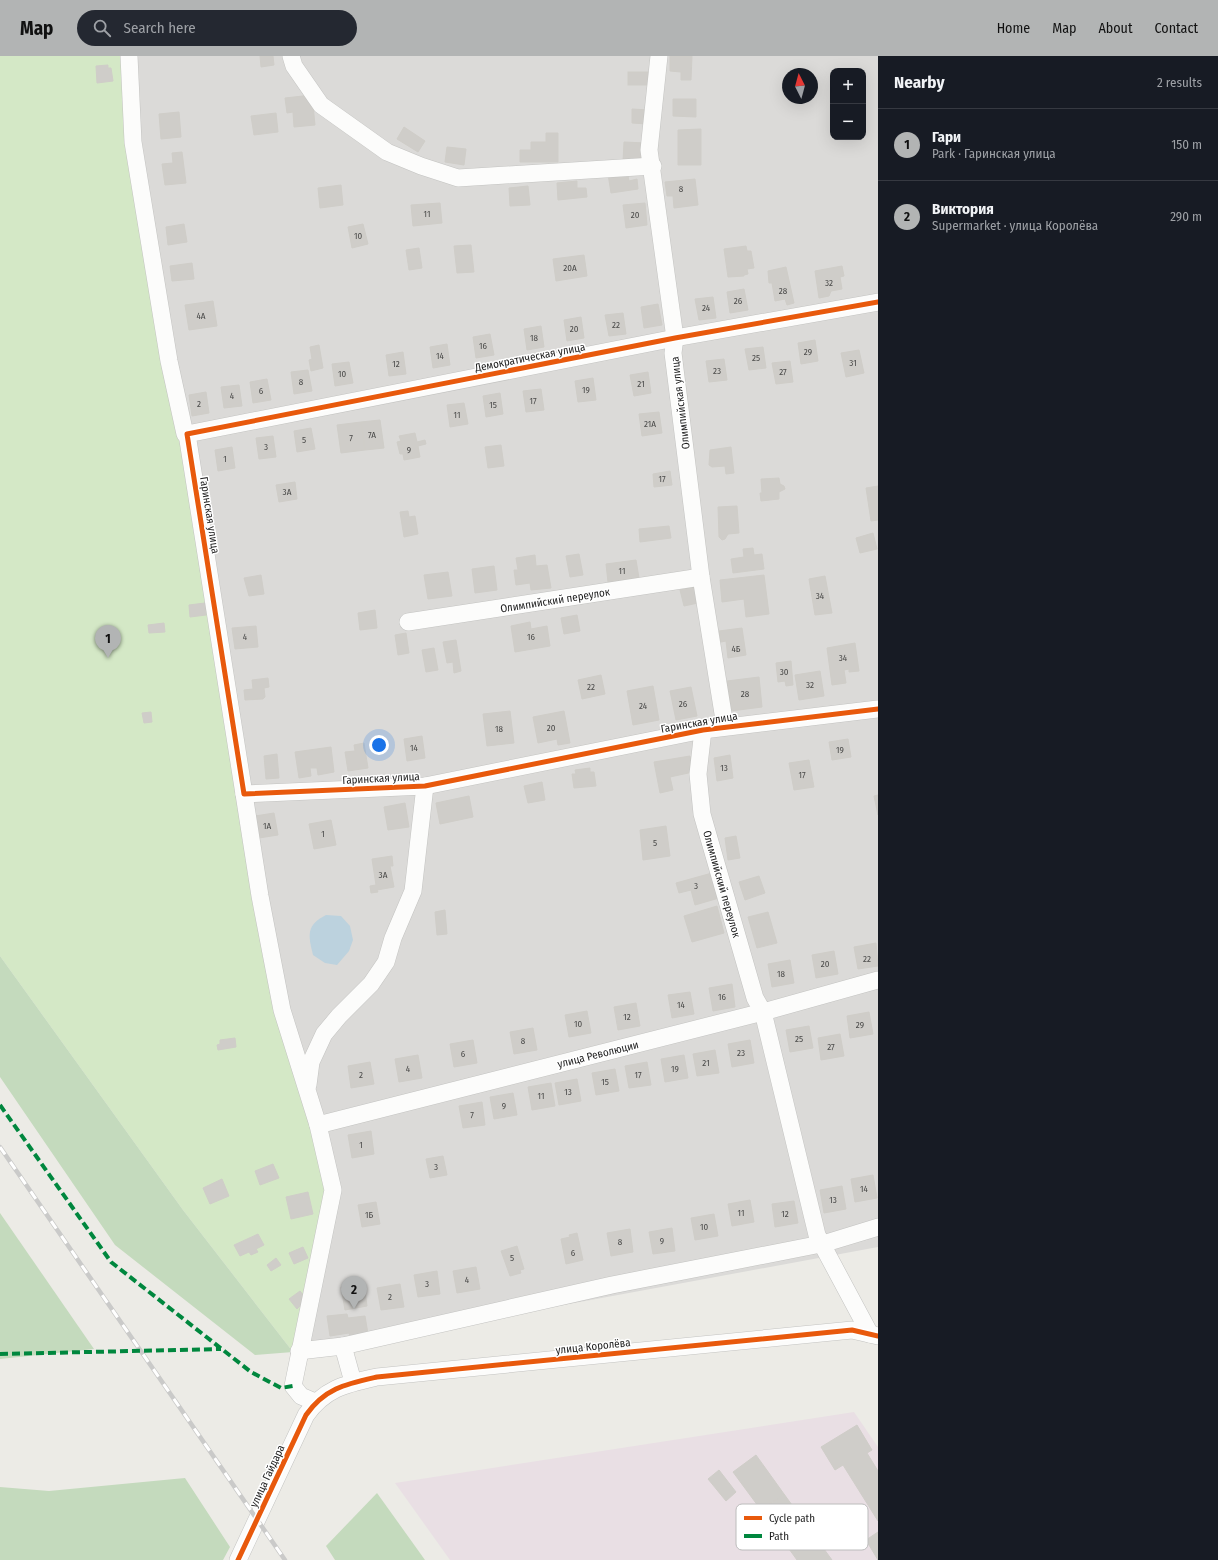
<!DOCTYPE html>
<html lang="en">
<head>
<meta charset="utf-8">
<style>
  body { margin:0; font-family:"Fira Sans Condensed",sans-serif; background:#242831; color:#f1f3f6 }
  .controls { position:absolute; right:12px; top:12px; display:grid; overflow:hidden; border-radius:8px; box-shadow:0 4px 16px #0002 }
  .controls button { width:36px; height:36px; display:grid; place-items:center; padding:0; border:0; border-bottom:1px solid #363941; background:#171b24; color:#f1f3f6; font:20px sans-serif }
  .compass { position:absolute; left:782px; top:12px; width:36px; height:36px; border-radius:50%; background:#171b24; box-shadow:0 4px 16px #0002; rotate:354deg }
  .you { position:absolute; left:379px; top:689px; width:14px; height:14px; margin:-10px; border:3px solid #fff; border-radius:50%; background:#1a73e8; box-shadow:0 0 0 6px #1a73e833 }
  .badge { display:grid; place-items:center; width:26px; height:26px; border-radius:50%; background:#b2b4b4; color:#111; font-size:13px; font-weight:700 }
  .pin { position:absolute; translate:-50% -33px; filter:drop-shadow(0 1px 2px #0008) }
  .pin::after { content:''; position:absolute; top:21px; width:14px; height:12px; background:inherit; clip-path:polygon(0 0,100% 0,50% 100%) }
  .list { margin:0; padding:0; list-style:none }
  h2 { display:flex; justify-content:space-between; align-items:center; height:52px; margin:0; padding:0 16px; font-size:17px }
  h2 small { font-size:13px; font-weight:400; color:#9ea1a6 }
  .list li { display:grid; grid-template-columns:26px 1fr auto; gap:12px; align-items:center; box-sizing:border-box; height:72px; padding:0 16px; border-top:1px solid #363941 }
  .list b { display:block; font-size:15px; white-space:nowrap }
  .list p { margin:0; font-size:13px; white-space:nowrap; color:#9ea1a6 }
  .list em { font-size:13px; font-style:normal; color:#9ea1a6 }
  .icon { flex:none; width:22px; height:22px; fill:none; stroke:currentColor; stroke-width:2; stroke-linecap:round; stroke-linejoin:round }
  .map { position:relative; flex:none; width:878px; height:1504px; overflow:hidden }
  header { display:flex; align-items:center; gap:24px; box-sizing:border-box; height:56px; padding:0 20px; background:#b2b4b4; color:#111 }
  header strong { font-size:19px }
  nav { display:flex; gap:22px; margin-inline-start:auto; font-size:14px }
  .search { width:280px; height:36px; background:#242831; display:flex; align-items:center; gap:10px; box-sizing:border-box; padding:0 14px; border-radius:22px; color:#9ea1a6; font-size:15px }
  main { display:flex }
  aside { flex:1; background:#171b24 }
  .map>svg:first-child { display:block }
</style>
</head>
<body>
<header>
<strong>Map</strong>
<div class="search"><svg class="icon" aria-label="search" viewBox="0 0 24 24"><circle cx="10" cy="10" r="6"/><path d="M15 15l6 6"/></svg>Search here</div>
<nav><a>Home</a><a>Map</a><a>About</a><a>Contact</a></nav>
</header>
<main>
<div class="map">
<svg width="878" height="1504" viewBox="0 0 878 1504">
  <rect width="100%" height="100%" fill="#ecebe6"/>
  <path fill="#dbdad8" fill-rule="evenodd" d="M 122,0 L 878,0 L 878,1191 L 369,1285 L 293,1296 L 293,1007 ZM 833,15 L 863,15 L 863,81 L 833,81 ZM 788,18 L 812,18 L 812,42 L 788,42 Z"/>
  <polygon fill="#e9dfe4" points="854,1356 878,1391 878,1504 450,1504 395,1427"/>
  <polygon fill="#d4e8c6" points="0,0 122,0 293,1007 326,1133 293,1296 183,1154 0,900"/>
  <g fill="#c4dabd">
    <polygon points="0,900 183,1154 293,1296 255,1299 115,1189 0,1021"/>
    <polygon points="0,1157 94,1293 0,1303"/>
    <polygon points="185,1422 230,1491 223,1504 0,1504 0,1431 49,1435"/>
    <polygon points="377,1437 425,1504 335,1504 326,1490"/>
  </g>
  <path fill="#bcd2de" d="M 326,859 L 341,860 L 350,870 L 353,884 L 349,895 L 337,909 L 325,907 L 313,899 C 308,879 306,869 326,859 Z"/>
  <g fill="#cfcdc9" stroke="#cfcdc8">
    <polygon points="260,0 273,0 274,9 261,11"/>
    <polygon points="670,0 692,0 691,24 681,24 681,16 670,15"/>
    <polygon points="108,9 108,12 111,12 113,25 97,27 96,10"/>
    <rect x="628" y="16" width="21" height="13"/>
    <polygon points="312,39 315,69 294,71 293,56 287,57 285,42"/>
    <polygon points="673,43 696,43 696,61 673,60"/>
    <polygon points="632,53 648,54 648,68 632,67"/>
    <polygon points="179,56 181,81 161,83 159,58"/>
    <polygon points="276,57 278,76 254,79 251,60"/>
    <polygon points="404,71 425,85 418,96 397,83"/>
    <polygon points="701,73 701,109 678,109 678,74"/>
    <polygon points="546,77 558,77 558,106 520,106 520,94 531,94 531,86 546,86"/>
    <polygon points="624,86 645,87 644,107 623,106"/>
    <polygon points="447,91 466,93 464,109 445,106"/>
    <polygon points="182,96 186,127 165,129 162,108 173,107 172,97"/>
    <polygon points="627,115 629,125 637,123 638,133 611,137 608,118"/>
    <polygon points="695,123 698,149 674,152 673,140 667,140 665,126"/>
    <polygon points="577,125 577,132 586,132 587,141 558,144 557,127"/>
    <polygon points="341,129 343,149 320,152 318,132"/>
    <polygon points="528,130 530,149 510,150 509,132"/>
    <polygon points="440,147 442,167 413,170 411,149"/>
    <polygon points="645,147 647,169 626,172 623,149"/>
    <polygon points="184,168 187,186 168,189 166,171"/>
    <polygon points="363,168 368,188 352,192 348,171"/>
    <polygon points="471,189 474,216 457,217 454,190"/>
    <polygon points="746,190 747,195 751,195 754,212 747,213 748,218 744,219 744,220 728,221 724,193"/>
    <polygon points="419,192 422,212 409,214 406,194"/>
    <polygon points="584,199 587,220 556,225 553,203"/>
    <polygon points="192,207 194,223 172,225 170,210"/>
    <polygon points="842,210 844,220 840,221 842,233 831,235 829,240 819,242 815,215"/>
    <polygon points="786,211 794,247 787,249 785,243 775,245 772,227 769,227 768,215"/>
    <polygon points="744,233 748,254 730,257 727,236"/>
    <polygon points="713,241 716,262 699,264 695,243"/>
    <polygon points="213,245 217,270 189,274 185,249"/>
    <polygon points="658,248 662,269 644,272 641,251"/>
    <polygon points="623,257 626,278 609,280 605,259"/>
    <polygon points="581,261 584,282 567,285 564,264"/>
    <polygon points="541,270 544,291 527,294 524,273"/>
    <polygon points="490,278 494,299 476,302 473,281"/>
    <polygon points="815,284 818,305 801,308 798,287"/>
    <polygon points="447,288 450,309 433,312 430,291"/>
    <polygon points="319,289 323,312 311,315 309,304 312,303 310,291"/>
    <polygon points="763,291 766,312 749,314 745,293"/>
    <polygon points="859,294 864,317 846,321 841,297"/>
    <polygon points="403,296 406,318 389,320 386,299"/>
    <polygon points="724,303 727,324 709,326 706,305"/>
    <polygon points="790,305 793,326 776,328 772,307"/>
    <polygon points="349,306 353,327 335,330 332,308"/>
    <polygon points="308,314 312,335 294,338 291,316"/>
    <polygon points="648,316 651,337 634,340 630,319"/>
    <polygon points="593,322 596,344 578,346 575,325"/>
    <polygon points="267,323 271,344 253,347 250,326"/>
    <polygon points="239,329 242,350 224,352 221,331"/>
    <polygon points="541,333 544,354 526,356 523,335"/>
    <polygon points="206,336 209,357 192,360 189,339"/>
    <polygon points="500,337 503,358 486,361 483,340"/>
    <polygon points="464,347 468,368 450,371 447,349"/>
    <polygon points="659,356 662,377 642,380 639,358"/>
    <polygon points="380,364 384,392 365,394 361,366"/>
    <polygon points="361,366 365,394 341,397 337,369"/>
    <polygon points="311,372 315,393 297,396 294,375"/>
    <polygon points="415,377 417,386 425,384 426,388 418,390 420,401 404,404 403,398 400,398 397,386 401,385 399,380"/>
    <polygon points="273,380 276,401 259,403 256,382"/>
    <polygon points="501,389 504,410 488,412 485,391"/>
    <polygon points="232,391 235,412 218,415 215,394"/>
    <polygon points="731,391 734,417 726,418 725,410 712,411 709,409 710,394"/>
    <polygon points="670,415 672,429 654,431 653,418"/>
    <polygon points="779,422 780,428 784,430 785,433 779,436 779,443 761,445 760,437 762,437 761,423"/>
    <polygon points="295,426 297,443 279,446 276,429"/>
    <polygon points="878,430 878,464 871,465 866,432"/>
    <polygon points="737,450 739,477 728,478 725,483 722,484 719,481 718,451"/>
    <polygon points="408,455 409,461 415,460 418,478 404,481 400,456"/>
    <polygon points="669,470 671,482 640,486 639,473"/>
    <polygon points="873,477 877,493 860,497 856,482"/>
    <polygon points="753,492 754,499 762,498 764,513 733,517 731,503 744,501 743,493"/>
    <polygon points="579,498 583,519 570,521 566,500"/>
    <polygon points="535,499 536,510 547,509 551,532 531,534 530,527 516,529 514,514 518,514 516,502"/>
    <polygon points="636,504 639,522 608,526 606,508"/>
    <polygon points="494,510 497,534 475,537 472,513"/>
    <polygon points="448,516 452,540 428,543 424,519"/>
    <polygon points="261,519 264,538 249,540 244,522"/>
    <polygon points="764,519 769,558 746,561 744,543 722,546 720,524"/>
    <polygon points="825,520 832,557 815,559 809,523"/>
    <polygon points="695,531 698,547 684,550 680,534"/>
    <polygon points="205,547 206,559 190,561 189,549"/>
    <polygon points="375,554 377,572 360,574 358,557"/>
    <polygon points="577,559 580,575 564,578 561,562"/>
    <polygon points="530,566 531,573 547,570 550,590 515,596 511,570"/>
    <polygon points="164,567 165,576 149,577 148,569"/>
    <polygon points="256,570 258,591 235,593 232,572"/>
    <polygon points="742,572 746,599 728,602 726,585 721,586 719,575"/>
    <polygon points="406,577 409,597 398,599 395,579"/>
    <polygon points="456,584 461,615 454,617 453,606 447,607 443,586"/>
    <polygon points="855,587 859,615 849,616 849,613 844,614 846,627 832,629 827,592"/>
    <polygon points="434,592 438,614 426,616 422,594"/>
    <polygon points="791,605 793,629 786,630 785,625 778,626 776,607"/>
    <polygon points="820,615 824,640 799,644 795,619"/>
    <polygon points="601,619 605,638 582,643 578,624"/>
    <polygon points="759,621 762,651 731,655 727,625"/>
    <polygon points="268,622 269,631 264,632 265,641 263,643 245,644 244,634 253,633 252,624"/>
    <polygon points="653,630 659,664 633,669 627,635"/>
    <polygon points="691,631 697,660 676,664 670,635"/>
    <polygon points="510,655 514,687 487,690 483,658"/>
    <polygon points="564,655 570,687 558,689 557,683 538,687 533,661"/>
    <polygon points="151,656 152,666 144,667 142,657"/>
    <polygon points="422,680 425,702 407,705 404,683"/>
    <polygon points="848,683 851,701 832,704 829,686"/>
    <polygon points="364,687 368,712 348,715 345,696 355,695 354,689"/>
    <polygon points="331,691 334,716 318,719 317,712 310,712 311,720 299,722 295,696"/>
    <polygon points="277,698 279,722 266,723 264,700"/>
    <polygon points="730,699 733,722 717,725 714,702"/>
    <polygon points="690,700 693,716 670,721 673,734 660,737 654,706"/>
    <polygon points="809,704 814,731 794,734 789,707"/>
    <polygon points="590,712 590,716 594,716 596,730 574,732 572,718 576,718 575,714"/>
    <polygon points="542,726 545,744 528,747 524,730"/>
    <polygon points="878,739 878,759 874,740"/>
    <polygon points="469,740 473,761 440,768 436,747"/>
    <polygon points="405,747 409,771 388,774 384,751"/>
    <polygon points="274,757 278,779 259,782 255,760"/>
    <polygon points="331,764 336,789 314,793 309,768"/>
    <polygon points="666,770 670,800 643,804 640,774"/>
    <polygon points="736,780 740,802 728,804 725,782"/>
    <polygon points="392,800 393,810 390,810 394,831 377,834 378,836 371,837 370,830 376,829 372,803"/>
    <polygon points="712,817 719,842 695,849 691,834 679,837 676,827"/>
    <polygon points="759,820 765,837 745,844 739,826"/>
    <polygon points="717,850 724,877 692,886 684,860"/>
    <polygon points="445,854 447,878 437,879 435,856"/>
    <polygon points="768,856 777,887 757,892 748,861"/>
    <polygon points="876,887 878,910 858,913 854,891"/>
    <polygon points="834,895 838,918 816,922 812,899"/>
    <polygon points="790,904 794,927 772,931 768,908"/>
    <polygon points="732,928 735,951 713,955 709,932"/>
    <polygon points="690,936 694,958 672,962 668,939"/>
    <polygon points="636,947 640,970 618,974 614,951"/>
    <polygon points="587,955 591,977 569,981 565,959"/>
    <polygon points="869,956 873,978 850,982 847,960"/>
    <polygon points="809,970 813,992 790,996 786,974"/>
    <polygon points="533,972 537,994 514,998 510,976"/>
    <polygon points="840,978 844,1000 821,1004 818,982"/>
    <polygon points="235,982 236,991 218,994 217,989 220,988 220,984"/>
    <polygon points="473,984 477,1007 454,1011 450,988"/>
    <polygon points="750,984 754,1007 732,1011 728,988"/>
    <polygon points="715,994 719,1017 697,1020 693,998"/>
    <polygon points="418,999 422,1022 399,1026 395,1003"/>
    <polygon points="684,999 688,1022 665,1026 661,1003"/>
    <polygon points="370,1006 374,1028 351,1032 348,1010"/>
    <polygon points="647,1006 651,1029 629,1032 625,1010"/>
    <polygon points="615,1013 619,1035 596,1039 592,1017"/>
    <polygon points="577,1023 581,1045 559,1049 555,1027"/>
    <polygon points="551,1027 555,1050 532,1054 528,1031"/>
    <polygon points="513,1037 517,1059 494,1063 490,1041"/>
    <polygon points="482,1046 485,1069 463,1072 459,1050"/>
    <polygon points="371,1075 374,1098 352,1102 348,1079"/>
    <polygon points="443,1100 447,1119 430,1122 426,1103"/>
    <polygon points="273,1108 279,1122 260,1129 255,1115"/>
    <polygon points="873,1119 877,1142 855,1146 851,1123"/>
    <polygon points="222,1123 229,1140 210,1148 203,1132"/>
    <polygon points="842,1130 846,1153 824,1157 820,1134"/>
    <polygon points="308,1136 313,1158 291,1163 286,1141"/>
    <polygon points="750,1144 754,1166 732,1170 728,1148"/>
    <polygon points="794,1145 798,1167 775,1171 772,1148"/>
    <polygon points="376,1146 380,1168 362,1171 358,1149"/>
    <polygon points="714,1158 718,1180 695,1184 691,1162"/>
    <polygon points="672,1172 675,1195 653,1198 649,1176"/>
    <polygon points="630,1173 633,1196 611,1200 607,1177"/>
    <polygon points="577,1177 583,1204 566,1208 561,1183 570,1181 569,1179"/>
    <polygon points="258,1178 264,1189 256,1193 258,1196 251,1199 249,1196 240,1200 234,1189"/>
    <polygon points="517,1190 524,1213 520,1214 521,1217 510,1220 501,1195"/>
    <polygon points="303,1191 308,1202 294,1208 289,1197"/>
    <polygon points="276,1202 281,1209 271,1215 267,1209"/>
    <polygon points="476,1211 480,1233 457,1237 453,1215"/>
    <polygon points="437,1215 440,1238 418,1241 414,1219"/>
    <polygon points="364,1227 367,1250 345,1254 341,1231"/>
    <polygon points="400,1228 404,1251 381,1254 377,1232"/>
    <polygon points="300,1235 304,1240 302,1248 297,1253 289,1243"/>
    <polygon points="347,1258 348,1262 365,1260 368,1278 350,1280 349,1277 330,1280 327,1260"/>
    <polygon points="857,1369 872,1394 867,1397 878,1415 878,1465 843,1409 835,1414 821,1391"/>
    <polygon points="756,1399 784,1438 761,1454 733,1416"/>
    <polygon points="719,1414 736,1436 726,1445 708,1423"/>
    <polygon points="784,1438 832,1504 797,1504 761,1454"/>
    <polygon points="878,1476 878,1504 866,1484"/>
  </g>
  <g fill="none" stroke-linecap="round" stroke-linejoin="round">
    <defs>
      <g id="minor">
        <polyline points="129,0 133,86 169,305 185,378"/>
        <polyline points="291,0 294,10 321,49 387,96 421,110 458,122 653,110"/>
        <polyline points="659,0 649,94 675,282 673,297 701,521 725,670"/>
        <polyline points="878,246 675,282 187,378 244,738 425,730 703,674 878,653"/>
        <polyline points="408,566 701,521"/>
        <polyline points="703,674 698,718 702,758 755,942 763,956 817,1179 870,1278"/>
        <polyline points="244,738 260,840 282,954 318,1069 333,1134 293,1330 301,1340 315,1346"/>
        <polyline points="308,1029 311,1006 324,978 339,960 371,928 386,906 393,882 413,835 425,730"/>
        <polyline points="318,1069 763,956 878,924"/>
        <polyline points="343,1290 353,1326"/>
        <polyline points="299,1295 343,1290 612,1229 826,1187 878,1171"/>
        <path d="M 238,1504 L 306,1359 C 325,1332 346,1328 377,1321 L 852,1274 L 878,1280"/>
      </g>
    </defs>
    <use href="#minor" stroke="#c3c3c1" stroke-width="18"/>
    <use href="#minor" stroke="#fcfcfb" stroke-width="17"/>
    <defs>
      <polyline id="rail" points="0,1091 285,1504"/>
    </defs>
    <use href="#rail" stroke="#cacac9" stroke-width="4.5"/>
    <use href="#rail" stroke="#fff" stroke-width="3" stroke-dasharray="9" stroke-linecap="butt"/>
    <g stroke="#00873e" stroke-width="4" stroke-dasharray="8 4" stroke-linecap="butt">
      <polyline points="0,1049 111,1206 251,1316 281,1332 293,1330"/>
      <polyline points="0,1298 221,1293"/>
    </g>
    <defs>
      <g id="cycleway">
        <polyline points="878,246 675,282 187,378 244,738 425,730 703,674 878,653"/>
        <path d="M 238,1504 L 306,1359 C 325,1332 346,1328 377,1321 L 852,1274 L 878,1280"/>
      </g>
    </defs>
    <use href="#cycleway" stroke="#fff" stroke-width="8"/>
    <use href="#cycleway" stroke="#e8590c" stroke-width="5"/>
  </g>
  <g text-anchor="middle" stroke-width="3" stroke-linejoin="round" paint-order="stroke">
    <g font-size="9" fill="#4a4a49">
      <text x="681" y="136">8</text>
      <text x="427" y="161">11</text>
      <text x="635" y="162">20</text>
      <text x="358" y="183">10</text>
      <text x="570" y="215">20А</text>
      <text x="829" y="230">32</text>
      <text x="783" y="238">28</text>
      <text x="738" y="248">26</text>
      <text x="706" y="255">24</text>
      <text x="201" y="263">4А</text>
      <text x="616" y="272">22</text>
      <text x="574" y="276">20</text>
      <text x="534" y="285">18</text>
      <text x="483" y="293">16</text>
      <text x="808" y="299">29</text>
      <text x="440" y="303">14</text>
      <text x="756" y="305">25</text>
      <text x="853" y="310">31</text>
      <text x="396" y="311">12</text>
      <text x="717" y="318">23</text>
      <text x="783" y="319">27</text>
      <text x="342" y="321">10</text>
      <text x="301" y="329">8</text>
      <text x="641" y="331">21</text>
      <text x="586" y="337">19</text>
      <text x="261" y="338">6</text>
      <text x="232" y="343">4</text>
      <text x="533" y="348">17</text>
      <text x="199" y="351">2</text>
      <text x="493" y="352">15</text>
      <text x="457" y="362">11</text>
      <text x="650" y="371">21А</text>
      <text x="372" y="382">7А</text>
      <text x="351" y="385">7</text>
      <text x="304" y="387">5</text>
      <text x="266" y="394">3</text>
      <text x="409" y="397">9</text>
      <text x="225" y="406">1</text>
      <text x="662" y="426">17</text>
      <text x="287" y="439">3А</text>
      <text x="622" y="518">11</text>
      <text x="820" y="543">34</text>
      <text x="245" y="584">4</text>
      <text x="531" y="584">16</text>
      <text x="736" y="596">4Б</text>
      <text x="843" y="605">34</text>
      <text x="784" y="619">30</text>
      <text x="810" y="632">32</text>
      <text x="591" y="634">22</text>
      <text x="745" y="641">28</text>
      <text x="683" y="651">26</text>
      <text x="643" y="653">24</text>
      <text x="551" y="675">20</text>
      <text x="499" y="676">18</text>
      <text x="414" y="695">14</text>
      <text x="840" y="697">19</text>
      <text x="724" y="715">13</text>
      <text x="802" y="722">17</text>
      <text x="267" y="773">1А</text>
      <text x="323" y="781">1</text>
      <text x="655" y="790">5</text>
      <text x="383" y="822">3А</text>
      <text x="696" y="833">3</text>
      <text x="867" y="906">22</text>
      <text x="825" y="911">20</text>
      <text x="781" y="921">18</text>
      <text x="722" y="944">16</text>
      <text x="681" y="952">14</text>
      <text x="627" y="964">12</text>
      <text x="578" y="971">10</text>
      <text x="860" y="972">29</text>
      <text x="799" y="986">25</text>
      <text x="523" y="988">8</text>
      <text x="831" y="994">27</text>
      <text x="741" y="1000">23</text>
      <text x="463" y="1001">6</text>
      <text x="706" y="1010">21</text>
      <text x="408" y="1016">4</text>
      <text x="675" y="1016">19</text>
      <text x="361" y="1022">2</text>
      <text x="638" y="1022">17</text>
      <text x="605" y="1029">15</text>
      <text x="568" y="1039">13</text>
      <text x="541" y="1043">11</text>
      <text x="504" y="1053">9</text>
      <text x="472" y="1062">7</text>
      <text x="361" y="1092">1</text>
      <text x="436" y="1114">3</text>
      <text x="864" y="1136">14</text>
      <text x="833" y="1147">13</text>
      <text x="741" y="1160">11</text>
      <text x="785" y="1161">12</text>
      <text x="369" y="1162">1Б</text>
      <text x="704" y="1174">10</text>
      <text x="662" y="1188">9</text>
      <text x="620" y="1189">8</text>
      <text x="573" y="1200">6</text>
      <text x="512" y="1205">5</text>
      <text x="467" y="1227">4</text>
      <text x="427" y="1231">3</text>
      <text x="390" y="1244">2</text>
    </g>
    <g font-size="11" fill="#1e1e1e" stroke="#fff">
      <text transform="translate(530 301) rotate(-11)" y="4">Демократическая улица</text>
      <text transform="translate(680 347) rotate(-97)" y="4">Олимпийская улица</text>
      <text transform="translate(210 459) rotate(81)" y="4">Гаринская улица</text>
      <text transform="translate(555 544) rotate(-9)" y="4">Олимпийский переулок</text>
      <text transform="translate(699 666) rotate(-10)" y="4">Гаринская улица</text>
      <text transform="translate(381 722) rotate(-3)" y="4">Гаринская улица</text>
      <text transform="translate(722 828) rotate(74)" y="4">Олимпийский переулок</text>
      <text transform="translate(598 998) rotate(-14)" y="4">улица Революции</text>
      <text transform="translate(593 1290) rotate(-6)" y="4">улица Королёва</text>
      <text transform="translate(267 1420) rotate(-65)" y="4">улица Гайдара</text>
    </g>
  </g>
  <rect x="736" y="1448" width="132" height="46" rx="6" fill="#fff" stroke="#bcbcbc" stroke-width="1"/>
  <rect x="744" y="1460" width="18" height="4" fill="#e8590c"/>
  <rect x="744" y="1478" width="18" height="4" fill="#00873e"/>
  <g font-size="11" fill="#1e1e1e">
    <text x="769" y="1466">Cycle path</text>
    <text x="769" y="1484">Path</text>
  </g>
</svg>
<div class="controls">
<button>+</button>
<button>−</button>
</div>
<svg class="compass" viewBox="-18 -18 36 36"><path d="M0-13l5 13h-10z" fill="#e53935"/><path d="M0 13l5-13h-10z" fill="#9ea1a6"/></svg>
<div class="you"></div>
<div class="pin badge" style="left:108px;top:602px">1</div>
<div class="pin badge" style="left:354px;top:1253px">2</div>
</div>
<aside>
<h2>Nearby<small>2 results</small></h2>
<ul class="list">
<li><span class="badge">1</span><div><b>Гари</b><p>Park · Гаринская улица</p></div><em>150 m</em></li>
<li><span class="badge">2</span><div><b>Виктория</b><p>Supermarket · улица Королёва</p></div><em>290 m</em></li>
</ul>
</aside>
</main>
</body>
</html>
